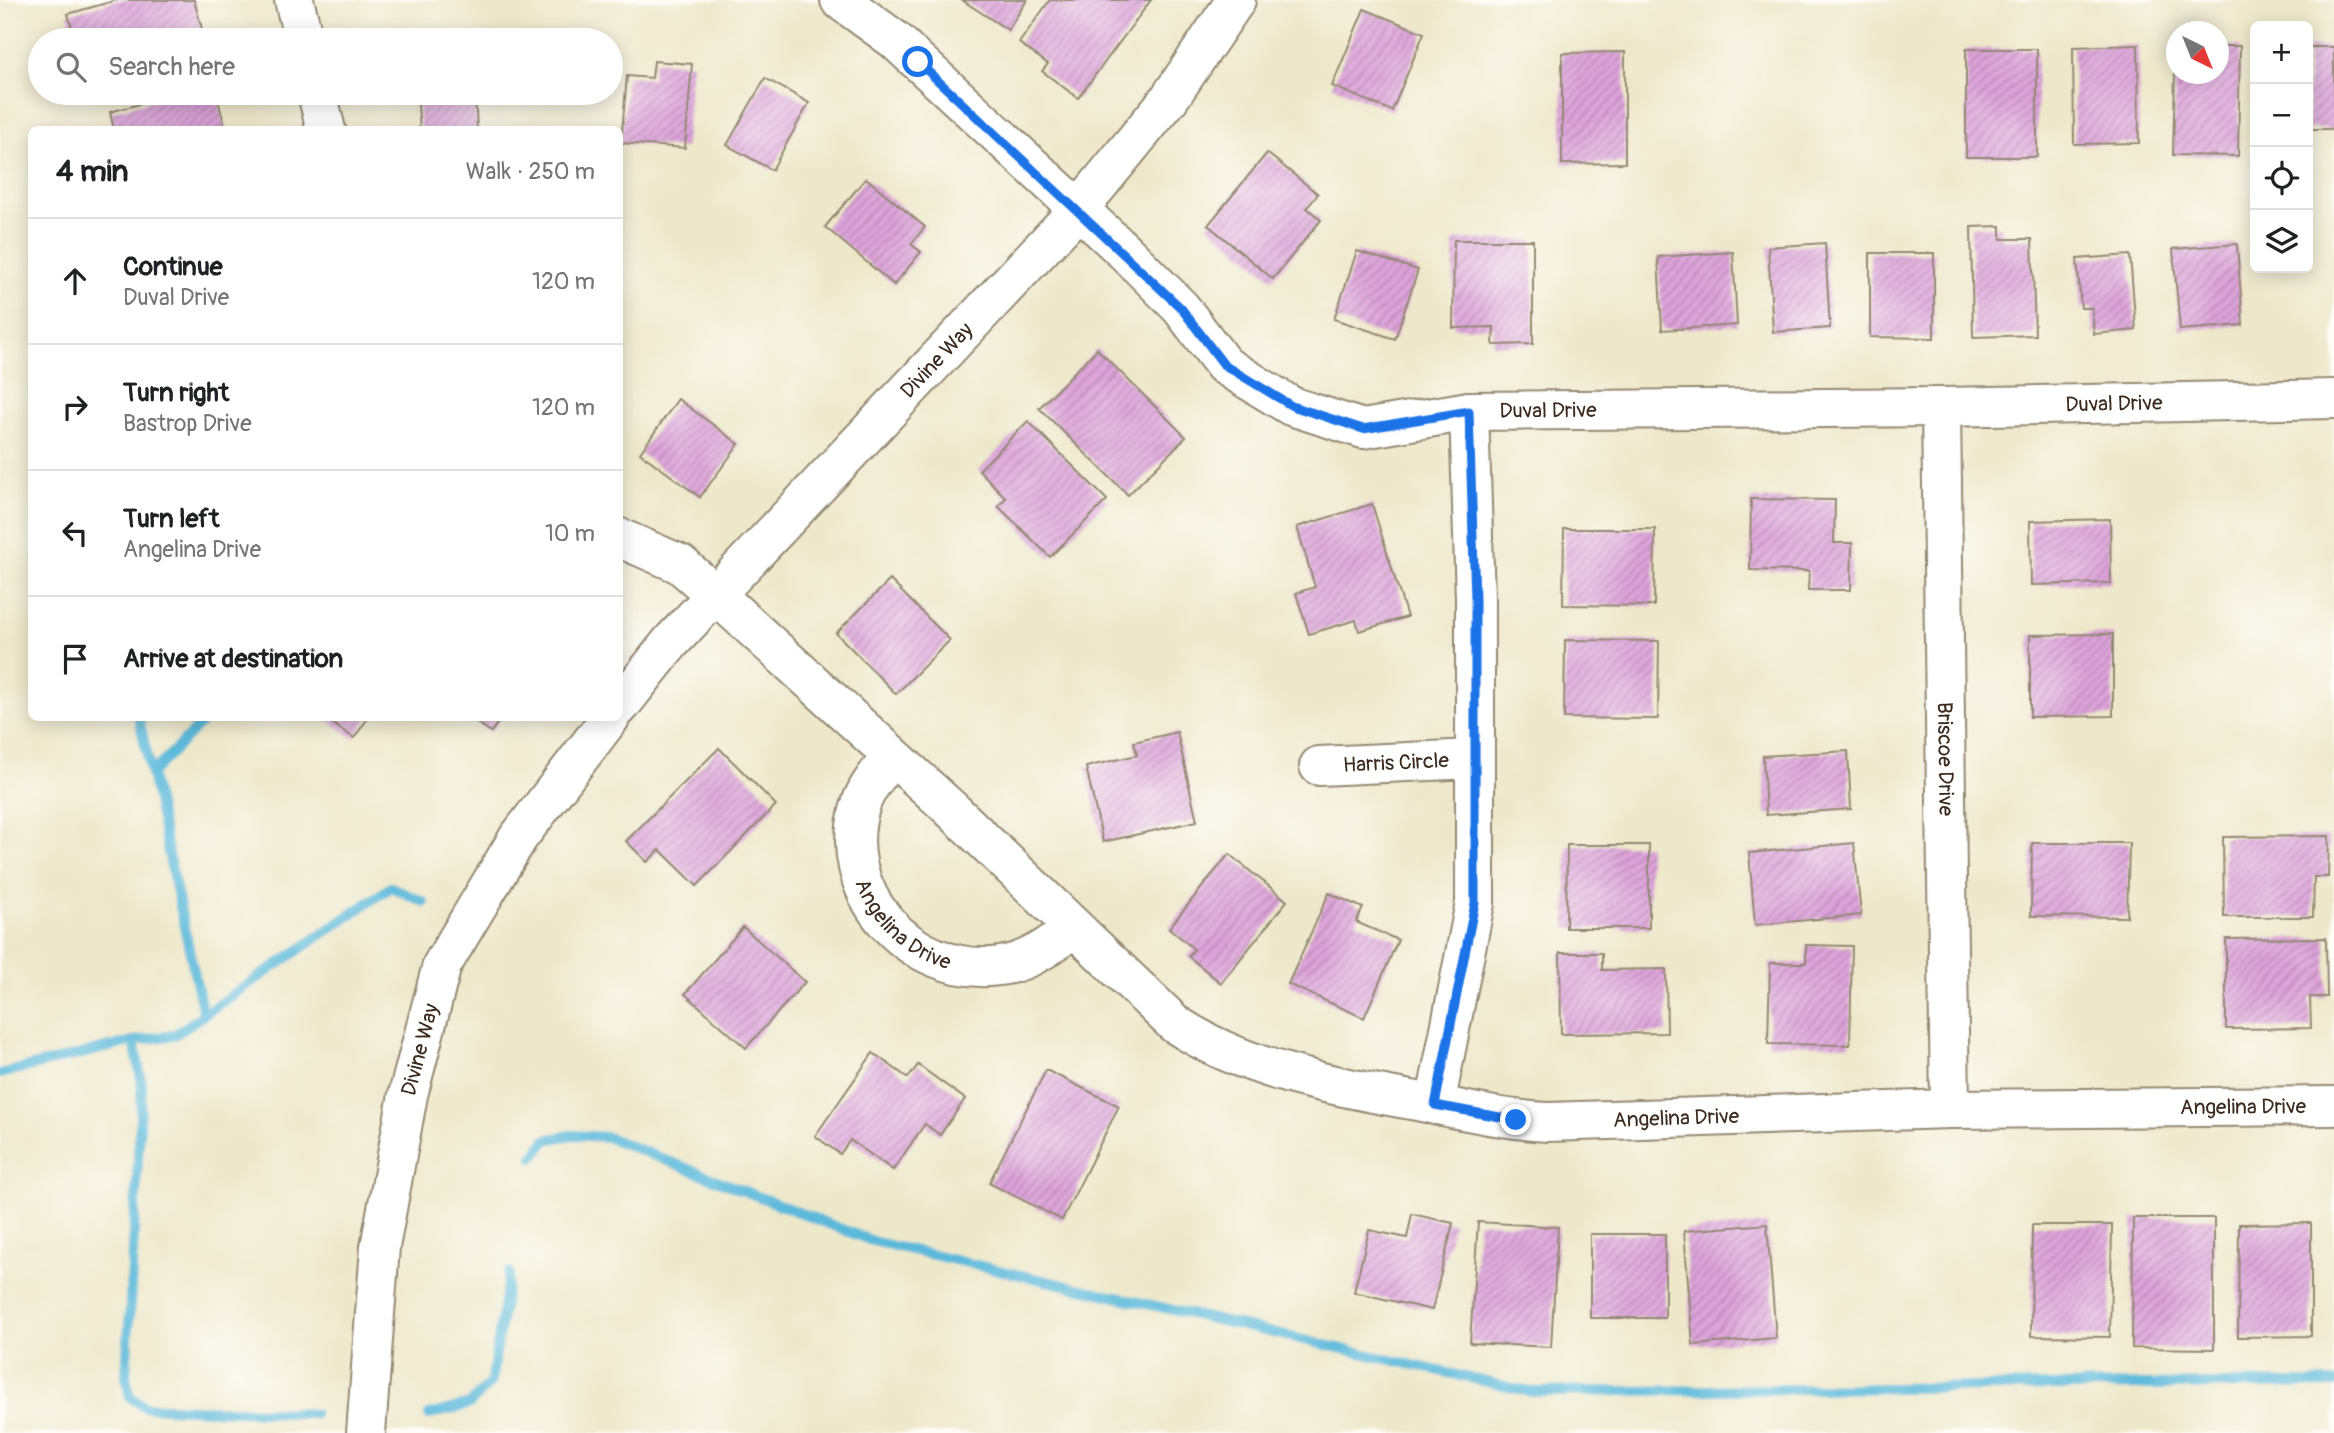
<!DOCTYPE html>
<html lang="en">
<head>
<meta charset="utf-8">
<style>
  body { margin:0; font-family:Pangolin,sans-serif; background:#f2f2f2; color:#202124 }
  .controls { position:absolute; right:21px; top:21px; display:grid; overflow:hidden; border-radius:10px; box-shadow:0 4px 18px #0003 }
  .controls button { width:63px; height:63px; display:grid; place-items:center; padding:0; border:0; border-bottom:2px solid #e0e0e0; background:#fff; color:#202124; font:35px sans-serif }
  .compass { position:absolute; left:2166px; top:21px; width:63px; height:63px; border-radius:50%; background:#fff; box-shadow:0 4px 18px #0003; rotate:137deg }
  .stop { position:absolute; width:21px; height:21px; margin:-16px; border:5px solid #1a73e8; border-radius:50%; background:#fff }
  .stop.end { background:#1a73e8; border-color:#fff; box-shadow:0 2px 7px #0008 }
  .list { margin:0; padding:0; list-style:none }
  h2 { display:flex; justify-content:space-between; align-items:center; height:91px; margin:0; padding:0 28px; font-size:30px }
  h2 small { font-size:23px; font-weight:400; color:#757577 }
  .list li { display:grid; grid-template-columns:46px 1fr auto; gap:21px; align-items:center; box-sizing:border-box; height:126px; padding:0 28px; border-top:2px solid #e0e0e0 }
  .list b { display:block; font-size:26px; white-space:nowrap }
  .list p { margin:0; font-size:23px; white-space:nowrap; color:#757577 }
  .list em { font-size:23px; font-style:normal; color:#757577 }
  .icon { flex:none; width:38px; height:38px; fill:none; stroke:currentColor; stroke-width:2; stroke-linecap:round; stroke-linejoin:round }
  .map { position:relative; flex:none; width:2334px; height:1433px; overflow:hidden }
  .search { position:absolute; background:#fff; box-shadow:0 4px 18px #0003; left:28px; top:28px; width:595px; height:77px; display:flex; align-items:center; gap:18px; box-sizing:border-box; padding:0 24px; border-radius:38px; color:#757577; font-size:26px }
  .panel { position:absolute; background:#fff; box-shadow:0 4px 18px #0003; left:28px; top:126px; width:595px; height:595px; border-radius:10px }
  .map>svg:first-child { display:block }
</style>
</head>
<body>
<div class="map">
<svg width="2334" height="1433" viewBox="0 0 2334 1433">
  <defs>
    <pattern id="building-hatch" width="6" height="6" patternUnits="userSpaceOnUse" patternTransform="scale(1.75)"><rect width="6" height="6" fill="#dda3da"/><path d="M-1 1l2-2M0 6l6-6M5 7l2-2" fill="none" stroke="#b485b0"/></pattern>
  </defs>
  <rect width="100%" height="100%" fill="#fdfcf7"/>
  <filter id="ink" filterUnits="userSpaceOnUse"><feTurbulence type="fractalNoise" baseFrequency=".0143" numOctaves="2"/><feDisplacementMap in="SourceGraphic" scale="14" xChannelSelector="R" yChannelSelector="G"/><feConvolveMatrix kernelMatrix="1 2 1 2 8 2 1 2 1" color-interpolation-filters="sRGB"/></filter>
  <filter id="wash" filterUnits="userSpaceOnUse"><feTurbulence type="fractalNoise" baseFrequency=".00686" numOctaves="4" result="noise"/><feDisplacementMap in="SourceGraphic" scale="28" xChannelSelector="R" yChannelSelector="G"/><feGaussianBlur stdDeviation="1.57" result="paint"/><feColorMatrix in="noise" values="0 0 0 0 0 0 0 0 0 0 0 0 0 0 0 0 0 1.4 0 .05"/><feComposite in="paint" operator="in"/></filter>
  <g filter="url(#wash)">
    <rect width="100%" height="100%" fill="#eee8cb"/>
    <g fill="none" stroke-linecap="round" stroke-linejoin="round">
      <g stroke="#5cb9da" stroke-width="10">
        <polyline points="139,718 203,1013"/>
        <polyline points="151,774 206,718"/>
        <polyline points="134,1041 142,1084 126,1377 130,1397 145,1407 314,1414"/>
        <polyline points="0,1074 134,1041 174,1035 391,887 424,902"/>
        <polyline points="533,1158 546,1140 571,1135 607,1137 872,1241 1531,1392 2334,1383"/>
        <polyline points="429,1415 470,1404 491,1382 509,1273"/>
      </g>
    </g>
    <g id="blocks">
      <g fill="url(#building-hatch)">
        <polygon points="117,0 194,0 205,40 75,40 68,14"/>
        <polygon points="962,0 1027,0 1008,30"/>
        <polygon points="1050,0 1151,0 1078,98 1042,71 1048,64 1019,43"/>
        <polygon points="1364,9 1424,33 1392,111 1332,86"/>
        <polygon points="2138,45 2139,143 2074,144 2073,47"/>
        <polygon points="2218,46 2240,46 2238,156 2173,155 2175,74 2218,74"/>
        <rect x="2308" y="47" width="26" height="82"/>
        <rect x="1966" y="49" width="71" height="108"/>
        <polygon points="1625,52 1625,163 1562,164 1562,53"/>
        <polygon points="654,61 692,64 685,148 621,143 627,76 652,78"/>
        <polygon points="765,78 809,103 772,170 727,145"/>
        <polygon points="181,93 216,93 226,130 114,130 110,112"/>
        <polygon points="417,93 475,93 477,130 420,130"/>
        <polygon points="1267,153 1318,194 1307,208 1321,220 1273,279 1208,225"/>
        <polygon points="866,178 925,227 911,244 921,252 894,285 825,227"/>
        <polygon points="2001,226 2001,239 2032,239 2035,335 1973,337 1971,227"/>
        <polygon points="1454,240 1533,240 1533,344 1493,345 1494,327 1453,328"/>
        <polygon points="1825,243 1830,328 1773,332 1768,247"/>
        <polygon points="2237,244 2243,325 2180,330 2173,249"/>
        <polygon points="1357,251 1418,270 1395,339 1334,319"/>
        <polygon points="1733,252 1737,325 1662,330 1658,257"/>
        <polygon points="1870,253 1934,253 1934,338 1870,337"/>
        <polygon points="2130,255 2136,330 2094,334 2092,308 2081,308 2077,259"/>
        <polygon points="1097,349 1186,437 1128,495 1039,408"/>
        <polygon points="678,399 739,444 700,497 640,453"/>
        <polygon points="1028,421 1107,500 1050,557 998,506 1006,498 979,470"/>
        <polygon points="1751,499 1835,500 1834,543 1852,543 1851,590 1808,590 1809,571 1750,570"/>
        <polygon points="1372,504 1407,617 1359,631 1356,620 1309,634 1296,593 1315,587 1297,527"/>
        <polygon points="2110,519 2111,583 2031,585 2030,521"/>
        <polygon points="1564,529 1655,529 1654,606 1563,605"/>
        <polygon points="890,580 950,640 896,694 836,633"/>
        <polygon points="2113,634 2113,716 2030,717 2030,635"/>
        <polygon points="1565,640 1659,641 1658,719 1564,718"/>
        <polygon points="324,718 368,718 354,738"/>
        <polygon points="470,718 501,718 491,732"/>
        <polygon points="1177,732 1197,821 1103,842 1086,767 1137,755 1134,742"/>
        <polygon points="719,748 776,805 697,886 660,850 647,862 626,841"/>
        <polygon points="1848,751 1851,809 1766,815 1763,756"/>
        <polygon points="2329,836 2328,877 2314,877 2313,917 2224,917 2223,837"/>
        <polygon points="1854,843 1861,915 1755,925 1749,853"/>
        <polygon points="2032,843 2129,843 2127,917 2031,916"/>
        <polygon points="1567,845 1649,845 1649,928 1566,928"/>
        <polygon points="1229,854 1287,901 1221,983 1188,956 1194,949 1169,928"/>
        <polygon points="1329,893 1363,908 1356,922 1398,940 1364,1018 1288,984"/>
        <polygon points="743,927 805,982 746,1048 685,994"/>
        <polygon points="2326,938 2327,997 2310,997 2311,1028 2226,1029 2226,939"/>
        <polygon points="1806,945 1852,946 1850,1045 1768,1044 1770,963 1806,963"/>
        <polygon points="1560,953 1602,953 1602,970 1666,969 1667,1033 1561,1034"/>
        <polygon points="873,1053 908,1078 918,1065 965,1099 940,1135 925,1124 893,1170 850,1140 840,1154 815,1136"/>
        <polygon points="1046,1070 1119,1106 1062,1220 989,1183"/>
        <polygon points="1412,1214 1453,1223 1432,1310 1354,1292 1369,1230 1407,1238"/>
        <polygon points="2133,1218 2214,1218 2214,1349 2132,1348"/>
        <polygon points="1478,1222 1558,1227 1551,1347 1470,1343"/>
        <polygon points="2311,1223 2311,1336 2238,1337 2239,1224"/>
        <polygon points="1767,1224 1776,1338 1693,1345 1684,1231"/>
        <polygon points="2032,1225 2112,1225 2110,1337 2031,1336"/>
        <rect x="1590" y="1234" width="75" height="84"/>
      </g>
    </g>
  </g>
  <g filter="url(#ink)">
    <use href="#blocks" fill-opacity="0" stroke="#948974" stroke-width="2"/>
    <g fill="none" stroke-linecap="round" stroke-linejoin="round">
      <defs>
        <g id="minor">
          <polyline points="294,0 304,40"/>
          <path id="s1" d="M 840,0 L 895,40 L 1124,251 L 1181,308 L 1224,365 L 1291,406 L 1363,429 L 1469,411 L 1941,407 L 2334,399"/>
          <polyline points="317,93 326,130"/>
          <path id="s2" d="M 1941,407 L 1950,1109"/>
          <path id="s3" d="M 620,538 L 680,564 L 716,595 L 950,808 L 1175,1024 C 1249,1073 1341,1087 1427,1103 C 1468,1111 1507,1120 1548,1122 L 1950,1109 L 2334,1106"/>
          <path id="s4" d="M 620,706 L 670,643 L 1078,210 L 1169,99 L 1236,0"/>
          <path id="s5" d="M 892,758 C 880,771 869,784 862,801 C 831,889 909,978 1000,966 C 1029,962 1052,945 1074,927"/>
          <path id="s6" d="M 1319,766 L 1474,759"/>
          <polyline points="1435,1105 1475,903 1475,599 1469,411"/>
          <path id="s7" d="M 366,1433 L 380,1247 L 408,1095 L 442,965 L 518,838 L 610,718"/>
        </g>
      </defs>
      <use href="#minor" stroke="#948974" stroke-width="42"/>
      <use href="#minor" stroke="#fff" stroke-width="38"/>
    </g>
  </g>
  <g fill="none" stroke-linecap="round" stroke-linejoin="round" filter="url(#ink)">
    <polyline stroke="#1a73e8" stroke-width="9" points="918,62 1181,308 1224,365 1292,406 1363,429 1469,411 1475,599 1475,903 1435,1105 1516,1120"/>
  </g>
  <g text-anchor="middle" stroke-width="6" stroke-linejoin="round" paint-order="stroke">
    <g font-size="21" fill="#3b2a1e" stroke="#fdfcf7">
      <text dy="7" stroke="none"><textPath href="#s4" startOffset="469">Divine Way</textPath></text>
      <text dy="7" stroke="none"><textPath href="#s1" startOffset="1438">Duval Drive</textPath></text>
      <text dy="7" stroke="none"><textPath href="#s1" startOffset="872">Duval Drive</textPath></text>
      <text dy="7" stroke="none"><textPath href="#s2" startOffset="352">Briscoe Drive</textPath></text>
      <text dy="7" stroke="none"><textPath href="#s6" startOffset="77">Harris Circle</textPath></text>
      <text dy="7" stroke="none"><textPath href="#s5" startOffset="196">Angelina Drive</textPath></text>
      <text dy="7" stroke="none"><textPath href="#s7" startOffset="388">Divine Way</textPath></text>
      <text dy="7" stroke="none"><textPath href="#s3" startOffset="1825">Angelina Drive</textPath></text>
      <text dy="7" stroke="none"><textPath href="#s3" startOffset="1258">Angelina Drive</textPath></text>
    </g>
  </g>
</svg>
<div class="controls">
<button>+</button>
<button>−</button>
<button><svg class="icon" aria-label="locate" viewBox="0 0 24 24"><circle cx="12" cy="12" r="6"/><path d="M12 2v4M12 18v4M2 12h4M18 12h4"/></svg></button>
<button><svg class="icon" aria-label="layers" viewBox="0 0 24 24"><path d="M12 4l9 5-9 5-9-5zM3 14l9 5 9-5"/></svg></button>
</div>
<svg class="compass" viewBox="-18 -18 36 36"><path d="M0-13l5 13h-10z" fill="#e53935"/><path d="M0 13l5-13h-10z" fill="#757577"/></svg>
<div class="stop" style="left:918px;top:62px"></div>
<div class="stop end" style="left:1516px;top:1120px"></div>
<div class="search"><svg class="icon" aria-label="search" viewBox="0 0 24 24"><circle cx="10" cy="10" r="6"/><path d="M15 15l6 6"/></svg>Search here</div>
<section class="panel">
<h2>4 min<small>Walk · 250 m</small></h2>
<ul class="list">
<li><svg class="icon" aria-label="ahead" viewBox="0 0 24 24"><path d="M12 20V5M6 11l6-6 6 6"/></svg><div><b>Continue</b><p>Duval Drive</p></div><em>120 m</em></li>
<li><svg class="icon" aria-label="right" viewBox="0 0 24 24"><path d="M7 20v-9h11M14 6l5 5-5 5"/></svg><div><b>Turn right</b><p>Bastrop Drive</p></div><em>120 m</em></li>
<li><svg class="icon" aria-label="left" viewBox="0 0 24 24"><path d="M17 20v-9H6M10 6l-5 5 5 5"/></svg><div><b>Turn left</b><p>Angelina Drive</p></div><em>10 m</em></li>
<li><svg class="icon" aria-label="arrive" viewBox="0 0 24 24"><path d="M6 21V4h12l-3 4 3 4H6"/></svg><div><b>Arrive at destination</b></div></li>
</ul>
</section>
</div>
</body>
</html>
